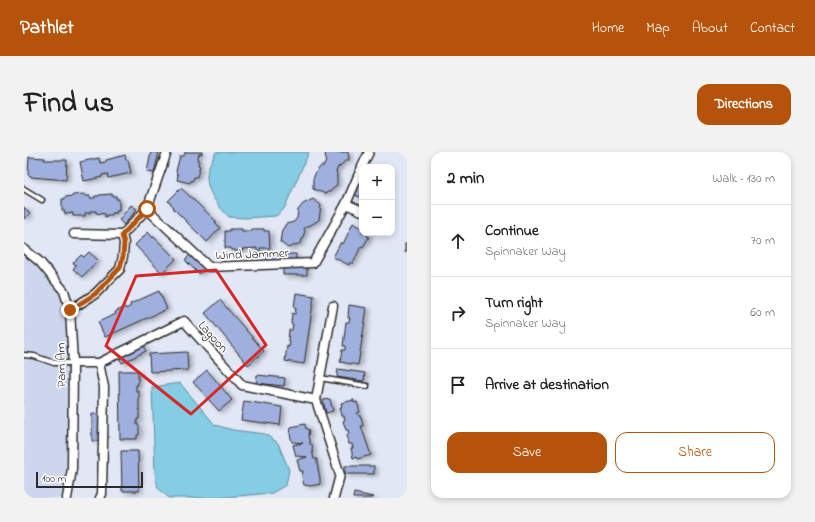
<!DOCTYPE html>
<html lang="en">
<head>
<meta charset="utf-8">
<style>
  body { margin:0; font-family:"Indie Flower",sans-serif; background:#f2f2f2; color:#222 }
  .controls { position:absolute; right:12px; top:12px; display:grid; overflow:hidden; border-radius:8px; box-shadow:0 2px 6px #0003 }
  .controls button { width:36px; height:36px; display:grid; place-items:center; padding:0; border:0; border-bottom:1px solid #e0e0e0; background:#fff; color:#222; font:20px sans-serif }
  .scale { position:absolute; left:12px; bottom:10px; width:107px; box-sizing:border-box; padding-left:4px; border:2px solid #2b2b2b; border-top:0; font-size:11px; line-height:14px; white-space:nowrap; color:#2b2b2b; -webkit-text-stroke:3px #fff; paint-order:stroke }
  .stop { position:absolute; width:12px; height:12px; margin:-9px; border:3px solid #b45309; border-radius:50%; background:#fff }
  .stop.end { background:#b45309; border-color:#fff; box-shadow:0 1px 4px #0008 }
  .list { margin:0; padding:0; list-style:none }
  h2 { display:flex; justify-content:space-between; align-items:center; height:52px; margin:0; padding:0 16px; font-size:17px }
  h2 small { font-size:13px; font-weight:400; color:#767676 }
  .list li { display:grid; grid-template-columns:26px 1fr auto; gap:12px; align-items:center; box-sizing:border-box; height:72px; padding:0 16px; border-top:1px solid #e0e0e0 }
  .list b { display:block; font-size:15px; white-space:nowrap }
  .list p { margin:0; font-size:13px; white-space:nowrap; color:#767676 }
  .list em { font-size:13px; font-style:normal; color:#767676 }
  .actions { display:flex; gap:8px; padding:12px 16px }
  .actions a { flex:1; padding:9px 0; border:1px solid #b45309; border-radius:12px; text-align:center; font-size:14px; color:#b45309 }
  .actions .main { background:#b45309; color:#fff }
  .icon { flex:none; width:22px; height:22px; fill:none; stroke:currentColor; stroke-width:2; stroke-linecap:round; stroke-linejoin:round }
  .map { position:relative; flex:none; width:383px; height:346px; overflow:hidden; border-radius:12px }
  header { display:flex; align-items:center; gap:24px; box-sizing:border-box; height:56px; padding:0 20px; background:#b45309; color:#fff }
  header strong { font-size:19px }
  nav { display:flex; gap:22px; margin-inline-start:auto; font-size:14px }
  .intro { display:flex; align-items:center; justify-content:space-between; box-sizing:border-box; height:96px; padding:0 24px }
  h1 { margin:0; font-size:28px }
  .button { padding:10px 18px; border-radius:12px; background:#b45309; color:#fff; font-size:14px; font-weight:700 }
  main { display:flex; gap:24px; padding:0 24px }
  aside { flex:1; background:#fff; border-radius:12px; box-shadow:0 2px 6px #0003 }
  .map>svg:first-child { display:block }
</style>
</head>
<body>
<header>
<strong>Pathlet</strong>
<nav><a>Home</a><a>Map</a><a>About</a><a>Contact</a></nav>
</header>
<div class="intro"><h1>Find us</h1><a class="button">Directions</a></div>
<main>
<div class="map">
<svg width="383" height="346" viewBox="0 0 383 346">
  <defs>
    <filter id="shadow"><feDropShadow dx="3.5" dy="2" stdDeviation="2" flood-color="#0004"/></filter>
  </defs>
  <rect width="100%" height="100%" fill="#e2e7f5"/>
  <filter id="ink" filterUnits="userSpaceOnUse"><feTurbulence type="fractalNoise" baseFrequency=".025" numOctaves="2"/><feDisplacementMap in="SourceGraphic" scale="8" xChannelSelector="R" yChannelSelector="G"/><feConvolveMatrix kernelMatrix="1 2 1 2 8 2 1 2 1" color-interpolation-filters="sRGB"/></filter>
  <g filter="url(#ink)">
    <polygon fill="#ced6ee" points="0,101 12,112 37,140 42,159 45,207 45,314 40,346 0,346"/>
    <g fill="#84cde5" stroke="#608c9b">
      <path d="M 192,0 L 285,0 L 260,57 L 252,64 L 221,66 L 205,65 C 193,53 179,36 184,17 C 185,12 190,5 192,0 Z"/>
      <polygon points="156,231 191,273 209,278 241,282 254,291 265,318 262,333 248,341 191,346 145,346 134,336 131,321 128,235"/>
    </g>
    <g fill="#9fb0df" stroke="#2b2b2b" filter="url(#shadow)">
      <polygon points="127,0 135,0 130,21 123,20"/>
      <polygon points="161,0 178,0 178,2 175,2 173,8 175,9 174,13 176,14 173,25 170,25 169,28 167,29 166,31 153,28 154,24 152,19 156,4 160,4"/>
      <polygon points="301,0 324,0 325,8 322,8 316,14 314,15 312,20 313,22 313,33 311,34 306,40 303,40 302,42 289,37 289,27 292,20 297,14 300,14 302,8"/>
      <polygon points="101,3 102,8 104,8 107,21 84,26 83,22 78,23 78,25 60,29 56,10 75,6 76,11 82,10 82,8"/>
      <polygon points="5,5 21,6 20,8 43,8 42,28 7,25 7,24 4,23"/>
      <polygon points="338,22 338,40 336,45 329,42"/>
      <polygon points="157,36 192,69 191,70 196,76 183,90 149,56 150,55 144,49"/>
      <polygon points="61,42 61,44 66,44 66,46 71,46 71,44 75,44 75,43 88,42 88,44 92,44 92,47 95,47 95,58 92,58 93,61 88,61 88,63 83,63 83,65 81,65 81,62 72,61 72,59 66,59 66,61 61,61 61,64 49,64 49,61 41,62 41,59 38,59 38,47 41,47 41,45 49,44 49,43"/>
      <polygon points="289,47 297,53 295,68 285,74 282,74 280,77 281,79 277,91 264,96 256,90 258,78 262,72 270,70 273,66 274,58 279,52"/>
      <polygon points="107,53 113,57 100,73 95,68"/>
      <polygon points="0,55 6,62 0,67"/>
      <polygon points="329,71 338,76 338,81 345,81 343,84 345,85 339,95 337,94 329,112 326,110 325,113 309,105 317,90 319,92"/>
      <polygon points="206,77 218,77 218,79 228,79 228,77 240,77 240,79 245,79 246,96 236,96 236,100 233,100 233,96 218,97 219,99 211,99 211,98 207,98 207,96 201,96 201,79 206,79"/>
      <polygon points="124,80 129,86 130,85 152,107 138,121 111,93"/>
      <rect x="381" y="92" width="2" height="8"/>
      <polygon points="65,100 74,108 58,125 49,117 52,113 49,111 57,103 60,105"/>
      <polygon points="243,102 272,102 272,109 243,110"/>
      <polygon points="166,103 181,117 175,122 161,108"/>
      <polygon points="283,115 283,123 259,123 259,116"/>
      <polygon points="135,139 143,157 81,185 74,170 92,162 91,160 101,155 102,157 107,154 106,152"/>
      <polygon points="272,141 290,144 280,212 261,209 263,194 265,195 266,189 264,189 265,178 268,178 269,172 267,172 268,161 271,162 272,156 270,155"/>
      <polygon points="196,148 240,199 224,213 181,161"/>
      <polygon points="325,153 343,156 334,213 316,210 318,198 321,198 321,194 319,194 322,170 325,170 326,166 324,166"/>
      <polygon points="119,193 122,199 98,211 95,205"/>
      <polygon points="163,200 164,218 126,220 125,202"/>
      <polygon points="314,217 341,221 340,229 313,225"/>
      <polygon points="183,218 208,248 195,259 169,230"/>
      <polygon points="95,219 114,219 114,233 112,233 112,239 115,239 115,267 113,267 113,273 115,273 115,283 113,283 113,287 96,287"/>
      <polygon points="233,223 261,226 260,234 232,231"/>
      <polygon points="306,247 309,259 302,261 299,248"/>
      <polygon points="330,248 330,251 333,250 336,260 333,261 335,264 337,264 339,274 337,274 347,303 333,307 332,305 329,306 327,296 329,296 328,292 325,292 323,283 325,282 324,278 322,278 319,269 321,268 320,264 318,264 316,255 318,255 317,251"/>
      <polygon points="220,249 258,255 256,273 217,268"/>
      <polygon points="68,262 75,262 76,289 68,289"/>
      <polygon points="281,272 282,277 285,278 284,284 286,292 289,293 288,298 290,307 293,307 293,311 296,327 296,332 287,334 280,333 278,325 279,319 276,319 273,308 283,305 272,304 269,293 279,291 268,290 266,282 267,275"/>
      <polygon points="97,299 114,299 115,339 98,339"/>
      <rect x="321" y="314" width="29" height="8"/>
      <polygon points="330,341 349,345 349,346 329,346"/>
    </g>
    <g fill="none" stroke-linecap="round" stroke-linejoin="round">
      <defs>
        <g id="lane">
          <polyline points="0,37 18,48"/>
          <polyline points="0,203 10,204 30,211 49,211"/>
          <polyline points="296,226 343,234"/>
        </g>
        <g id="street">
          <polyline points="338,15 345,0"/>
          <polyline points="322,52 338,59"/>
          <polyline points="123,57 185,115 289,111 322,52 338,15"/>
          <polyline points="50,82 98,83"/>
          <polyline points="0,97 16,110 40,139 46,158 49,211 48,317 43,346"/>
          <polyline points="309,154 292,248 316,323 310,346"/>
          <polyline points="46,158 71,142 96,117 99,104 100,91 98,83 123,57 143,0"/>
          <polyline points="49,211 75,211 160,169 218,233 292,248"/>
          <polyline points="75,211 80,235 78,342 76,346"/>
        </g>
      </defs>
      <use href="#lane" stroke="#2b2b2b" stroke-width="7"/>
      <use href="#street" stroke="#2b2b2b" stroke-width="11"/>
      <use href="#lane" stroke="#fff" stroke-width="4"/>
      <use href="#street" stroke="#fff" stroke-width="8"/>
    </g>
  </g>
  <g fill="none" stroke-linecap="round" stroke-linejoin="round" filter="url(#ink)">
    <polyline stroke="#b45309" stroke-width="5" points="46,158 71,142 96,116 99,104 100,91 98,83 123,57"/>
  </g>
  <path fill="none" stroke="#d62828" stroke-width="3" stroke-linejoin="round" d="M 192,118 L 242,193 L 167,262 L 82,194 L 112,124 Z"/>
  <g text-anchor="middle" stroke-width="3" stroke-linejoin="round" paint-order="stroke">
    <g font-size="13" fill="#2b2b2b" stroke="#fff">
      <text transform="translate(228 101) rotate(-2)" y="5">Wind Jammer</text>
      <text transform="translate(190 184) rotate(48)" y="5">Lagoon</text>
      <text transform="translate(36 213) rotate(-91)" y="5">Pam Am</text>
    </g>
  </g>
</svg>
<div class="controls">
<button>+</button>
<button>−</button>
</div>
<div class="scale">100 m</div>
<div class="stop" style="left:123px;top:57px"></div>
<div class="stop end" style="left:46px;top:158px"></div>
</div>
<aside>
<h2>2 min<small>Walk · 130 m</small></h2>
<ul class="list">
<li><svg class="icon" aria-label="ahead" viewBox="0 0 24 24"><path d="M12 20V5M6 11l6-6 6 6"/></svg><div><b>Continue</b><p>Spinnaker Way</p></div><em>70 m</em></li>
<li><svg class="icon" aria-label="right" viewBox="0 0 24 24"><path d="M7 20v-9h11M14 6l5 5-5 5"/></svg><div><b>Turn right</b><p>Spinnaker Way</p></div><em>60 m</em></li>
<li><svg class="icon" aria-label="arrive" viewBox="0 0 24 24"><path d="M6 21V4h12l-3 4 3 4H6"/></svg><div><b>Arrive at destination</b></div></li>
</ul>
<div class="actions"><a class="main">Save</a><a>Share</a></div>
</aside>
</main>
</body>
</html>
